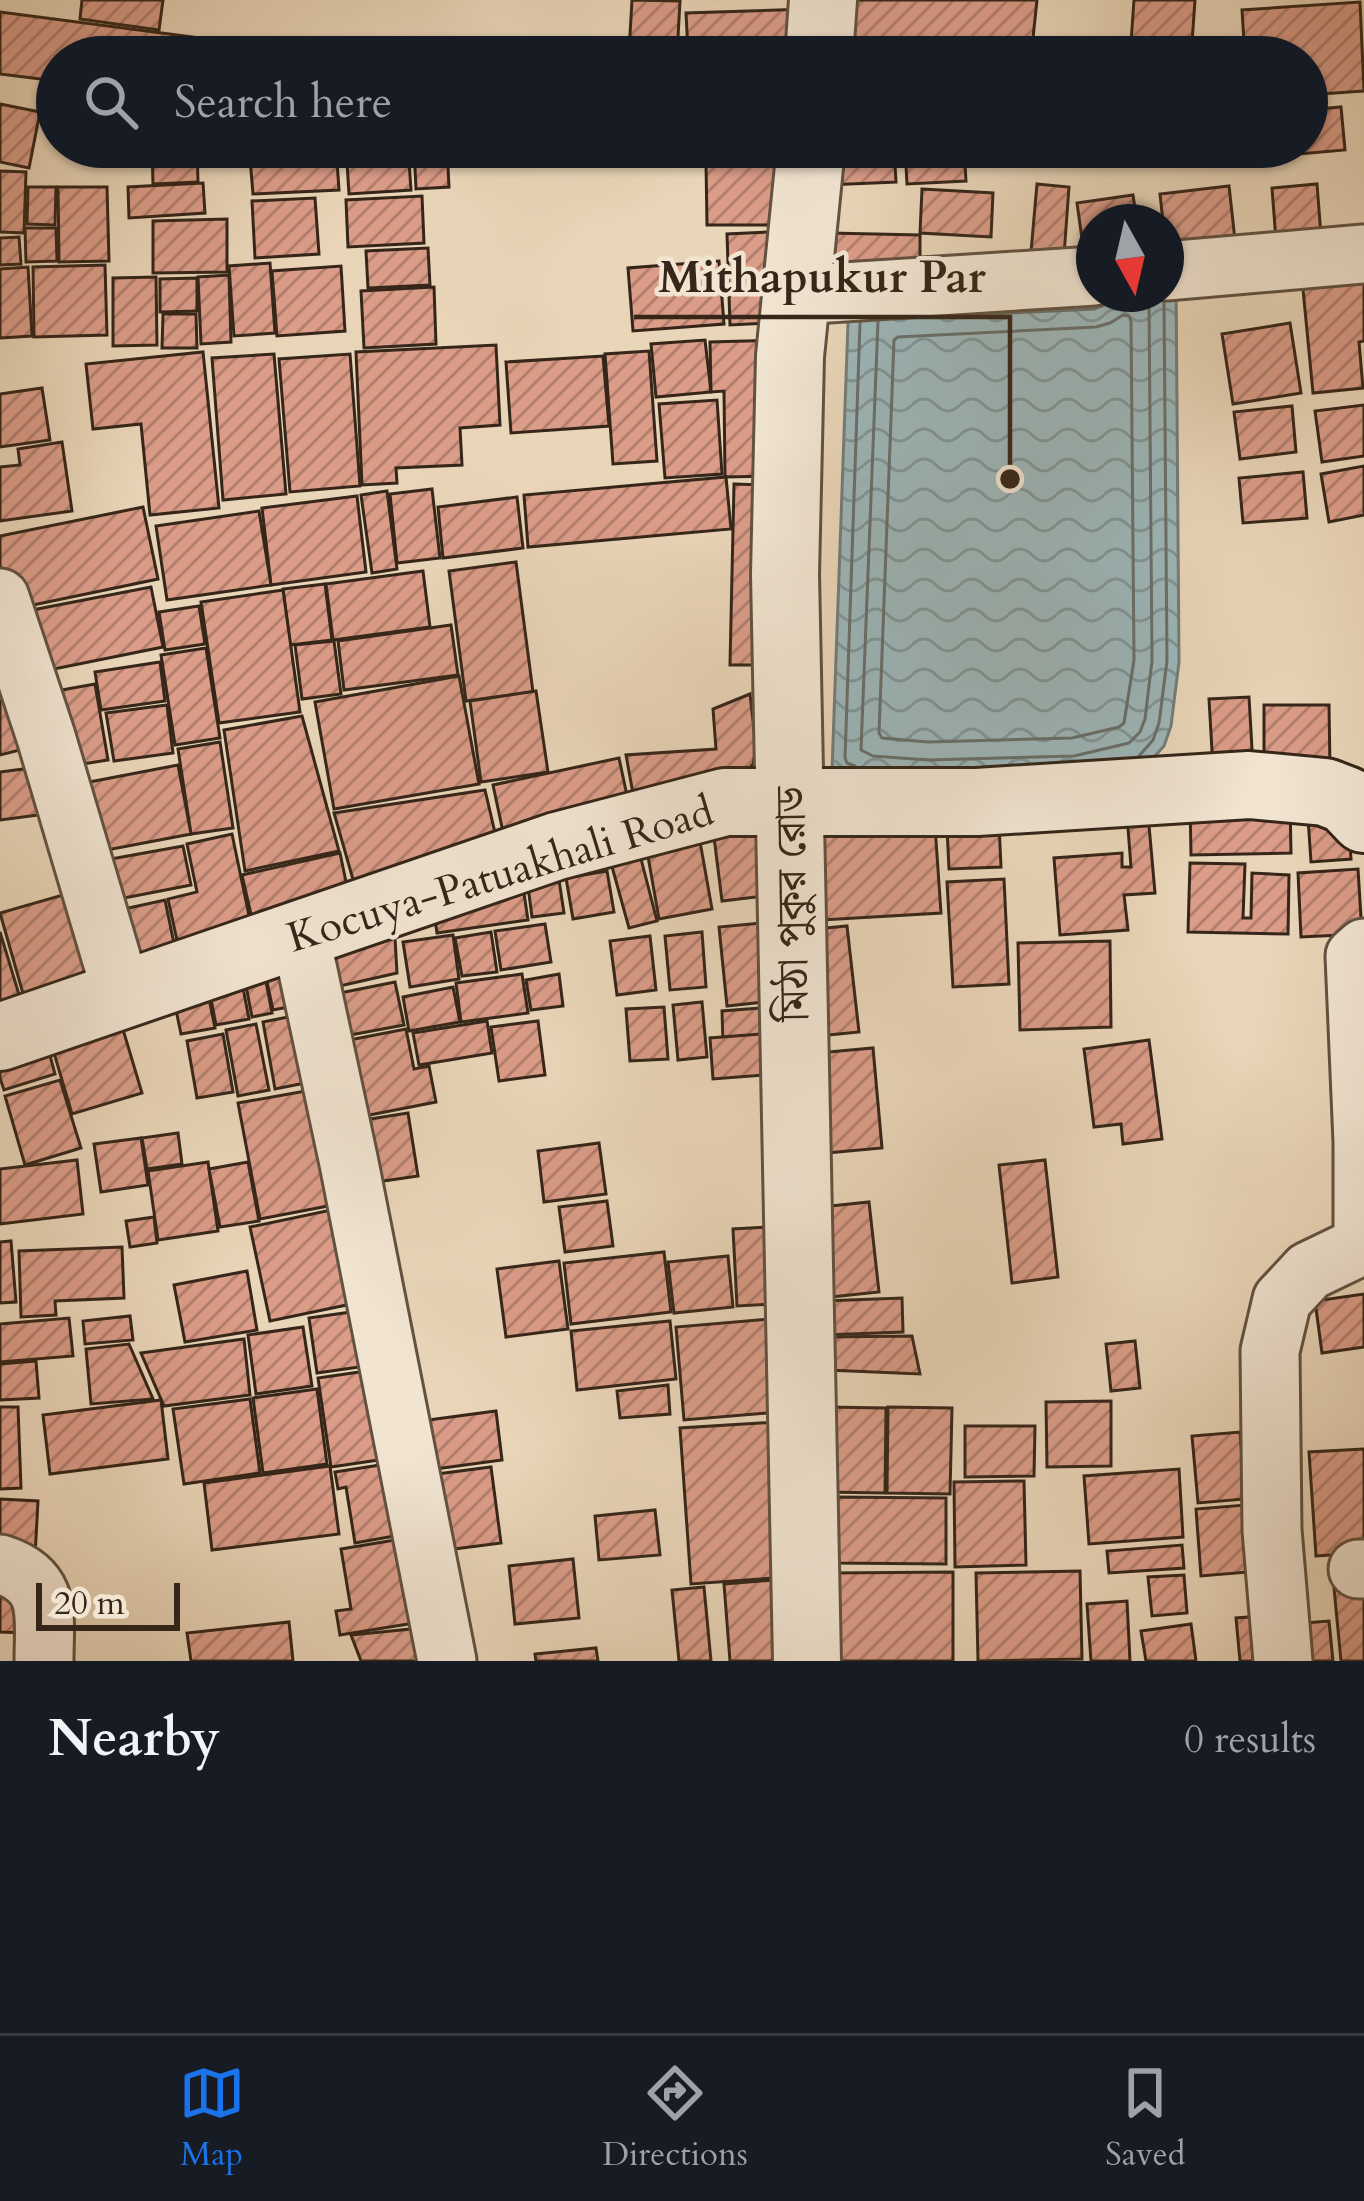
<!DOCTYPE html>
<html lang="en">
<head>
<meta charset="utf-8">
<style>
  body { margin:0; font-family:Cardo,"Noto Serif Bengali",serif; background:#242831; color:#f1f3f6 }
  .compass { position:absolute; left:1076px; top:204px; width:108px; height:108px; border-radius:50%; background:#171b24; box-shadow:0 3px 9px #0004; rotate:172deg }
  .scale { position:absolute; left:36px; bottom:30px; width:144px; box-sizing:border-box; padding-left:12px; border:6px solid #352619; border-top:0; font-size:33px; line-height:42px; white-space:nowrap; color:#352619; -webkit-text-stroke:9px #f1e4d1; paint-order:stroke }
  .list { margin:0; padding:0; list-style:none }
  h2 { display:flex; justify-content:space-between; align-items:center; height:156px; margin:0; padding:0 48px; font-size:51px }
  h2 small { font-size:39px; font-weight:400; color:#9ea1a6 }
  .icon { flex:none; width:66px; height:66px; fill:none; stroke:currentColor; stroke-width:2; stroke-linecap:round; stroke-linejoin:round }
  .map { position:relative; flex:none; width:1364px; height:1661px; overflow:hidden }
  .search { position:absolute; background:#171b24; box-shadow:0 3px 9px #0004; left:36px; right:36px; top:36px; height:132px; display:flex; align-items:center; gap:30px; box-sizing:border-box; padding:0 42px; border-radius:66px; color:#9ea1a6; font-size:45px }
  .sheet { height:372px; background:#171b24 }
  nav { display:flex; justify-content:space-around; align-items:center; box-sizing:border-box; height:168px; border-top:3px solid #363941; background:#171b24; font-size:33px; color:#9ea1a6 }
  nav a { display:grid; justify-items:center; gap:6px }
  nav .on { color:#1a73e8 }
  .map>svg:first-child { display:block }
</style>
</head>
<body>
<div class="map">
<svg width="1364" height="1661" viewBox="0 0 1364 1661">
  <defs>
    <pattern id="water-waves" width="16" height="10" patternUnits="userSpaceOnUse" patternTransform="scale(3)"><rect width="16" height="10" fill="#9cb6b9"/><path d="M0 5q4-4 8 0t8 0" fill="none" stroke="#809496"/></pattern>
    <pattern id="building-hatch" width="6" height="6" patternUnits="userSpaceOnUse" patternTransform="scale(3)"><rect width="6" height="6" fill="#db9c88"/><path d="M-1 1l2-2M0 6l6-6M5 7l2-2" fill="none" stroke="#b27f6e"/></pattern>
  </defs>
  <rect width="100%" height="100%" fill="#e9d5b8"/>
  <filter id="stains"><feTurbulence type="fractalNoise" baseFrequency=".00167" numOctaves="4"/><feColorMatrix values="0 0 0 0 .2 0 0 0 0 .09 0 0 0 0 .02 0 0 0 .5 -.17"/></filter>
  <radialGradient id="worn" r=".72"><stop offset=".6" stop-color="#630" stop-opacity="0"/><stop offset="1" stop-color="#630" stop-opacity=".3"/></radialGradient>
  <polygon fill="url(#water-waves)" stroke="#737c79" stroke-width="3" points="1176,278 1179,662 1171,726 1164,746 1145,767 832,771 849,295 1166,294"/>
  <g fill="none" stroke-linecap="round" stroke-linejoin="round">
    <g stroke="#686e69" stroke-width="3">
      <polyline points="970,315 1094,309 1109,303"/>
      <polygon points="1123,315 1129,316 1131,321 1134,660 1124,723 1119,727 1072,738 928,742 882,738 879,733 894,340 898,337 1096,327 1110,323"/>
      <polyline points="878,321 861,750 873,756 928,760 1074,756 1129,743 1140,732 1145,719 1152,661 1149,300 1146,294"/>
      <polyline points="1139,756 1153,740 1159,723 1167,661 1164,302"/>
      <polyline points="855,766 847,763 845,758 860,323"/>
    </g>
  </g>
  <g fill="url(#building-hatch)" stroke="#352619" stroke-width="3">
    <polygon points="82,0 163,0 159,30 80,19"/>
    <polygon points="632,0 680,1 677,55 629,52"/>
    <polygon points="857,0 1037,0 1031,57 852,55"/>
    <polygon points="1134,0 1195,0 1191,57 1130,57"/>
    <polygon points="1360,2 1364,91 1307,95 1307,57 1245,57 1242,10"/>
    <polygon points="808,9 810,47 688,52 686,13"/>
    <polygon points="0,12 239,43 238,57 57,57 57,81 0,74"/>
    <polygon points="445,38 447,57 373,57 372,43"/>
    <polygon points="371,42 372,57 332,57 331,45"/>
    <polygon points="0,104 40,112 29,168 0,162"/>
    <polygon points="1341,107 1345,150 1251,158 1250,147 1307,147 1307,110"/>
    <polygon points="152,147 197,147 198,182 153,184"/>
    <polygon points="249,147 336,147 339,190 253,194"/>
    <polygon points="346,147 408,147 411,190 349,194"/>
    <polygon points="414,147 447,147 449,187 416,189"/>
    <polygon points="826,147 894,147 896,182 827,185"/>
    <polygon points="905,147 964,147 966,181 907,184"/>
    <polygon points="1017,147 1064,147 1064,161 1018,162"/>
    <polygon points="797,162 797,225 707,225 706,163"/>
    <polygon points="0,171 26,172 24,233 0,232"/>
    <polygon points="203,183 205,213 129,218 128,187"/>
    <polygon points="1037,184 1069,187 1064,255 1031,252"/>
    <polygon points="1317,184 1322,249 1277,253 1272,188"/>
    <polygon points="1229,186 1236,249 1166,244 1166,222 1163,222 1160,194"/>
    <polygon points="28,187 56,187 55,225 27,224"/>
    <polygon points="58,187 107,187 109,261 59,262"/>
    <polygon points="922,189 993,193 991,237 920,233"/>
    <polygon points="1133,195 1137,222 1094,222 1094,244 1083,246 1077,203"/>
    <polygon points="422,196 424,243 348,247 346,200"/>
    <polygon points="315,198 319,254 255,258 252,201"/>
    <polygon points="227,219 227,272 153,273 153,221"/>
    <polygon points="25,228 56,228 57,261 26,262"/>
    <polygon points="789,231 792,322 730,325 727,234"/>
    <polygon points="829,233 920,235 920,282 828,280"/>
    <polygon points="19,237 21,264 0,265 0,238"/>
    <polygon points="428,248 430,285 368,288 366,251"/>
    <polygon points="719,261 724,324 633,331 628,268"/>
    <polygon points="270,263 275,333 234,336 229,266"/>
    <polygon points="105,265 107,335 34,337 33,267"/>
    <polygon points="341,266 345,331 277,336 272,271"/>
    <polygon points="28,267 32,336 0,338 0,269"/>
    <polygon points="229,275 231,342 201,344 198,277"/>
    <polygon points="156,277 157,345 113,346 113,278"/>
    <polygon points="197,278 197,311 160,312 160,279"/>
    <polygon points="1364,283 1364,341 1359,342 1363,388 1313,393 1303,289"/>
    <polygon points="434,287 436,344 364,348 361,291"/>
    <polygon points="163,314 196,314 197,348 162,348"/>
    <polygon points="1290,323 1301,393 1233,404 1222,334"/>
    <polygon points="705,340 711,392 656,397 651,344"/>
    <polygon points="783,340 785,476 725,477 724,391 711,392 710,342"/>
    <polygon points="496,345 500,425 460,428 462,465 396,468 397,483 362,485 356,352"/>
    <polygon points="649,351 657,461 613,464 605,354"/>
    <polygon points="203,352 219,508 150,515 141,424 93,429 86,364"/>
    <polygon points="274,354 286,494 223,500 212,358"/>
    <polygon points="350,354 360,486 290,492 279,359"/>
    <polygon points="603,356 609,426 511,433 506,362"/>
    <polygon points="42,388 50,440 0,447 0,394"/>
    <polygon points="717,400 722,474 665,478 659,404"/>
    <polygon points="1364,405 1364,456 1322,462 1315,411"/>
    <polygon points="1292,406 1296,452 1240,459 1234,412"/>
    <polygon points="62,442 72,511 0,521 0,467 20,465 18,449"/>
    <polygon points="1364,466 1364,515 1329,522 1321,474"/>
    <polygon points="1303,472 1307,518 1243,523 1239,478"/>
    <polygon points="726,477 731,529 528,547 524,495"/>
    <polygon points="734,484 767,485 763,665 730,665"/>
    <polygon points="432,489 440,558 397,563 390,494"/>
    <polygon points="387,491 397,569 372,573 361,495"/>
    <polygon points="357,496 366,572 271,585 262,508"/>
    <polygon points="517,497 523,548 443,558 438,507"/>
    <polygon points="143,507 158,579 9,610 0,565 0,536"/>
    <polygon points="259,511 271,585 167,600 156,526"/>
    <polygon points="516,562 533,692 466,701 449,571"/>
    <polygon points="423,571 430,627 333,640 326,584"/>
    <polygon points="325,584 332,640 290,645 283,589"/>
    <polygon points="151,587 163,647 34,673 22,612"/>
    <polygon points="283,590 300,712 219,723 201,602"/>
    <polygon points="199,606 205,644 165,650 159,612"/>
    <polygon points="451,625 458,675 344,690 338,641"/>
    <polygon points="334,641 341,694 302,699 295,645"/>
    <polygon points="206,648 220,738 175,745 161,655"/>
    <polygon points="160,662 165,701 101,710 95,672"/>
    <polygon points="459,676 479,784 334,809 315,702"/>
    <polygon points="95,684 108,760 57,768 45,693"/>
    <polygon points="536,691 548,772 481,782 470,701"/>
    <polygon points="750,694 756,747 753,764 742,775 636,810 626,755 716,749 713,709"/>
    <polygon points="20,696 32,747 0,755 0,701"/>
    <polygon points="1249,697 1253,766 1213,768 1209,699"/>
    <polygon points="167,705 173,753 114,761 106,713"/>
    <polygon points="1264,705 1329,705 1330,768 1264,768"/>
    <polygon points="302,716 339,851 245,871 224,730"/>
    <polygon points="220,742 233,828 191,834 178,749"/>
    <polygon points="619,758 632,819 506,846 493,785"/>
    <polygon points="178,765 191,834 91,853 79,784"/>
    <polygon points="39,767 46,814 0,820 0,772"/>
    <polygon points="485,790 499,850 356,890 334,813"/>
    <polygon points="1290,803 1291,853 1191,855 1190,804"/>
    <polygon points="1148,814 1155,893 1124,895 1128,930 1060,935 1054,858 1122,853 1122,867 1131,867 1127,815"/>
    <polygon points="1348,815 1351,859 1311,862 1308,818"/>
    <polygon points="999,824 1001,867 949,869 947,828"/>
    <polygon points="935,826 941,913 805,921 801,834"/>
    <polygon points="765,831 772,895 722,901 714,837"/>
    <polygon points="232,834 252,930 178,945 168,899 197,892 187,844"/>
    <polygon points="699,836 712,909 659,919 646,845"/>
    <polygon points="183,846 191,885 119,899 111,859"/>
    <polygon points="340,853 350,901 253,923 242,875"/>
    <polygon points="640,855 657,921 629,928 611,863"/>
    <polygon points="1190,863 1245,864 1243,918 1251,918 1252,873 1289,875 1288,934 1188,932"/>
    <polygon points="557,867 564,913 532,917 526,871"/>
    <polygon points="1358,869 1362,934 1301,937 1298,873"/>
    <polygon points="607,871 614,912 573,919 566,878"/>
    <polygon points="1004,879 1009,984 953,987 947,882"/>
    <polygon points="523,887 528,920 437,933 432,900"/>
    <polygon points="87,888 113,979 26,1004 0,913"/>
    <polygon points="165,900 177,958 120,971 106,913"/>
    <polygon points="394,921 397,973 340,986 333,936"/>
    <polygon points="773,922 781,1000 727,1006 719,927"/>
    <polygon points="545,924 551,962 501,970 495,931"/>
    <polygon points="847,926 859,1032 818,1036 806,930"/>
    <polygon points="0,932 24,1011 0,1019"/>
    <polygon points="491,932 497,972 462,976 455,938"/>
    <polygon points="702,932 706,987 670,990 665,936"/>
    <polygon points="453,935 459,979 410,987 403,942"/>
    <polygon points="650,936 656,990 617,995 610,941"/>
    <polygon points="1110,941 1111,1027 1020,1030 1018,943"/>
    <polygon points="297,955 308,1003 273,1010 263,963"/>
    <polygon points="263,966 272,1013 252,1017 243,970"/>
    <polygon points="240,972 249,1019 216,1025 207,978"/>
    <polygon points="522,974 528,1013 461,1022 456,983"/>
    <polygon points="559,974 563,1006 531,1010 526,980"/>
    <polygon points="205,979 215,1028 181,1034 171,986"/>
    <polygon points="395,982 404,1025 334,1038 325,996"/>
    <polygon points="453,987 460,1022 409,1031 403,997"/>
    <polygon points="702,1002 707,1057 678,1060 673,1005"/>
    <polygon points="789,1006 792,1039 723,1043 722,1011"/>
    <polygon points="664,1007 668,1059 630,1061 626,1009"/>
    <polygon points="308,1013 320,1080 275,1089 263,1022"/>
    <polygon points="119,1016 142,1093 72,1114 49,1036"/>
    <polygon points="487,1021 492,1053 419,1065 413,1033"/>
    <polygon points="538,1021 545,1075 499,1081 491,1027"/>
    <polygon points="256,1024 269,1090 238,1096 226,1030"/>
    <polygon points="406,1029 414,1069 429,1066 436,1102 344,1120 329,1044"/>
    <polygon points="775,1033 778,1074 713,1079 710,1038"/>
    <polygon points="223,1034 233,1092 197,1098 187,1041"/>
    <polygon points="1149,1040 1162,1139 1123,1144 1121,1124 1094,1127 1084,1049"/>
    <polygon points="46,1041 55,1074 4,1090 0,1078 0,1054"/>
    <polygon points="873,1048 882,1148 815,1154 806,1054"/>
    <polygon points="60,1080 81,1148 25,1165 5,1096"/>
    <polygon points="328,1087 349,1202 260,1219 238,1103"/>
    <polygon points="408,1113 418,1176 356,1185 345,1123"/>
    <polygon points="178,1133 182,1164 147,1169 142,1138"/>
    <polygon points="141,1138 148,1185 101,1192 94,1144"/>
    <polygon points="599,1143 606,1194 544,1202 538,1151"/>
    <polygon points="77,1160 83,1214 0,1224 0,1169"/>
    <polygon points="1045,1160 1058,1277 1012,1283 999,1165"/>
    <polygon points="208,1162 218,1231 158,1240 148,1171"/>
    <polygon points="248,1162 259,1221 220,1227 209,1169"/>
    <polygon points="607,1201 613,1246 565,1252 559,1207"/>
    <polygon points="869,1202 879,1292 821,1298 811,1208"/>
    <polygon points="336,1209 356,1303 270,1321 250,1227"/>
    <polygon points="154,1217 157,1243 130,1247 126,1221"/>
    <polygon points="788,1226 792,1303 737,1306 733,1229"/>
    <polygon points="11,1241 16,1302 0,1303 0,1242"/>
    <polygon points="122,1247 124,1298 55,1301 56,1315 21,1317 19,1251"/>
    <polygon points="664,1252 671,1312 571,1324 564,1263"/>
    <polygon points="728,1256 733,1307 674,1313 668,1262"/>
    <polygon points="559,1261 568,1329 506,1337 497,1269"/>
    <polygon points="247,1271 257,1330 185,1342 174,1285"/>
    <polygon points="1364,1294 1364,1347 1322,1353 1315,1301"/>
    <polygon points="902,1298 903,1332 824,1335 823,1301"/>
    <polygon points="358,1311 366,1366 317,1373 309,1318"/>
    <polygon points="130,1316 133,1340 85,1344 83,1321"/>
    <polygon points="69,1318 73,1356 0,1362 0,1324"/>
    <polygon points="782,1318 791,1411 684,1420 676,1327"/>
    <polygon points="670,1321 676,1379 577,1390 571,1331"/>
    <polygon points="303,1327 312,1386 256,1394 248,1335"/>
    <polygon points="912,1336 920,1374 827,1370 825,1337"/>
    <polygon points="244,1339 250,1395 164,1406 141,1353"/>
    <polygon points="1135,1341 1140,1388 1111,1391 1106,1344"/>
    <polygon points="129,1344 153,1399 91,1404 86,1349"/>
    <polygon points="36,1361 39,1398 0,1400 0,1364"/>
    <polygon points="387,1368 399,1457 331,1467 318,1378"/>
    <polygon points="668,1385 670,1414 620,1418 617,1391"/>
    <polygon points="317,1389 327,1464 263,1473 253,1398"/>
    <polygon points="250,1399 260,1473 184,1484 173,1409"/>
    <polygon points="161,1400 168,1459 50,1474 43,1415"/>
    <polygon points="1111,1401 1111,1466 1047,1467 1046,1402"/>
    <polygon points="0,1407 18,1407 21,1488 0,1489"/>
    <polygon points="825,1407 886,1408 885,1493 823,1492"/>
    <polygon points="888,1407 952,1408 950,1494 887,1493"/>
    <polygon points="496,1411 502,1460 420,1471 413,1422"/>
    <polygon points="778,1422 788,1577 691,1584 680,1428"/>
    <polygon points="965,1426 1035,1426 1034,1476 965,1477"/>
    <polygon points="1240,1432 1245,1499 1198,1503 1192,1436"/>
    <polygon points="1364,1449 1364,1553 1316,1556 1309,1452"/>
    <polygon points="406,1461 417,1532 355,1543 346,1487 338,1489 335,1472"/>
    <polygon points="330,1466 339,1534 212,1550 204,1483"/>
    <polygon points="491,1467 501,1543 431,1552 421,1476"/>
    <polygon points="1179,1469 1183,1537 1089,1544 1084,1476"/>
    <polygon points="1024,1481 1026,1565 955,1567 954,1482"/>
    <polygon points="835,1497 946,1498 946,1564 835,1563"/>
    <polygon points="0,1499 38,1501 35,1556 0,1555"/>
    <polygon points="1245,1505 1249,1572 1201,1576 1196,1509"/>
    <polygon points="655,1510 660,1555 599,1560 595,1516"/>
    <polygon points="419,1536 433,1620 340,1635 336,1611 351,1609 341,1549"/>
    <polygon points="1182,1545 1184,1568 1109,1573 1107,1551"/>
    <polygon points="573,1559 579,1618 515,1624 509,1566"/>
    <polygon points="1080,1571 1082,1659 978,1661 976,1573"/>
    <polygon points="953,1572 953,1661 833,1661 833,1573"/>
    <polygon points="1184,1575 1187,1613 1152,1616 1148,1577"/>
    <polygon points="785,1579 791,1661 730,1661 724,1584"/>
    <polygon points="0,1581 27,1582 25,1633 0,1632"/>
    <polygon points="1364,1585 1364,1661 1341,1661 1334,1588"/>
    <polygon points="704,1587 711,1661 679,1661 672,1590"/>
    <polygon points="1127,1601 1130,1661 1091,1661 1087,1604"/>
    <polygon points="1274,1615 1278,1661 1240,1661 1236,1618"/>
    <polygon points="1329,1621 1333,1661 1294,1661 1292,1624"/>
    <polygon points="289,1622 293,1661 191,1661 187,1633"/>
    <polygon points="1191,1624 1196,1661 1146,1661 1141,1631"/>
    <polygon points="431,1627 438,1661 361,1661 351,1635"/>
    <polygon points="596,1648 598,1661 536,1661 535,1654"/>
  </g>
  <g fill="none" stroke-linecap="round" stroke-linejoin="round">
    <defs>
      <g id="minor">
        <polyline points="1166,271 1364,254"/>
        <polyline points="797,295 1094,276"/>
        <polyline points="0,598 46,737 122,994"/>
        <polyline points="300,934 349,1163 447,1661"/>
        <path d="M 0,1564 C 53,1581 44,1615 44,1661"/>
        <polyline points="1358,1569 1364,1569"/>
        <polyline points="1283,1661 1272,1530 1270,1351 1282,1300 1309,1271 1363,1245 1363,1142 1355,956 1364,948"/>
      </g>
      <g id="tertiary">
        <polyline points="819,57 823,0"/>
        <polyline points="807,1661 785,574 790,356 811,147"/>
      </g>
      <polyline id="secondary" points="0,1037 557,846 725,802 977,802 1249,785 1325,792 1346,800 1364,819"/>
    </defs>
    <use href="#minor" stroke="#625241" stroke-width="63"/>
    <use href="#tertiary" stroke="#625241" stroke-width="72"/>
    <use href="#secondary" stroke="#352619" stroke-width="72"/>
    <use href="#minor" stroke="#f1e4d1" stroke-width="57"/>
    <use href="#tertiary" stroke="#f1e4d1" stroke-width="66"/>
    <use href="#secondary" stroke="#f1e4d1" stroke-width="66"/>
  </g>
  <g text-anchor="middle" stroke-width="9" stroke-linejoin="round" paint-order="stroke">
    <g font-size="42" fill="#352619" stroke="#f1e4d1">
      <text transform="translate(500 873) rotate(-17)" y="15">Kocuya-Patuakhali Road</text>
      <text transform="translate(791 904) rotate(-91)" y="15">মিঠা পুকুর রোড</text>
    </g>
  </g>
  <path fill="none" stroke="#352619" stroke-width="4.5" d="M1010 479L1010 317H634"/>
  <circle fill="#352619" stroke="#f1e4d1" stroke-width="4.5" cx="1010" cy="479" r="12"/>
  <g font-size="45" text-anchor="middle" font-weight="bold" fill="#352619" stroke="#f1e4d1" stroke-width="9" stroke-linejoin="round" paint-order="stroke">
    <text x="822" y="292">Mithapukur Par</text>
  </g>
  <rect width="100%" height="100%" filter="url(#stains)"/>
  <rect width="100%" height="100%" fill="url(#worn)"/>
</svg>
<svg class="compass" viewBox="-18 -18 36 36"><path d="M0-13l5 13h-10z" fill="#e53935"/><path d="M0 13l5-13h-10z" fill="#9ea1a6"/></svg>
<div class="scale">20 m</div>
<div class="search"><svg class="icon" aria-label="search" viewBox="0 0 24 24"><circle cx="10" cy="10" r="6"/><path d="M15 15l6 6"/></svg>Search here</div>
</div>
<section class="sheet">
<h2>Nearby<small>0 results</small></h2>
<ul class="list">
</ul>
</section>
<nav>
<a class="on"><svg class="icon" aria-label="map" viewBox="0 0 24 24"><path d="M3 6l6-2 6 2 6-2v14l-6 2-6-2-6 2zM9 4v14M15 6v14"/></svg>Map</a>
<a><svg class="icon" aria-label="directions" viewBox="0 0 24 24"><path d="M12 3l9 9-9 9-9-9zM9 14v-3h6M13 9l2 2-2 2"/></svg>Directions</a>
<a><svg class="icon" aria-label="saved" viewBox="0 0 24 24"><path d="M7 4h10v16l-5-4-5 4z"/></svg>Saved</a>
</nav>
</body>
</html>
